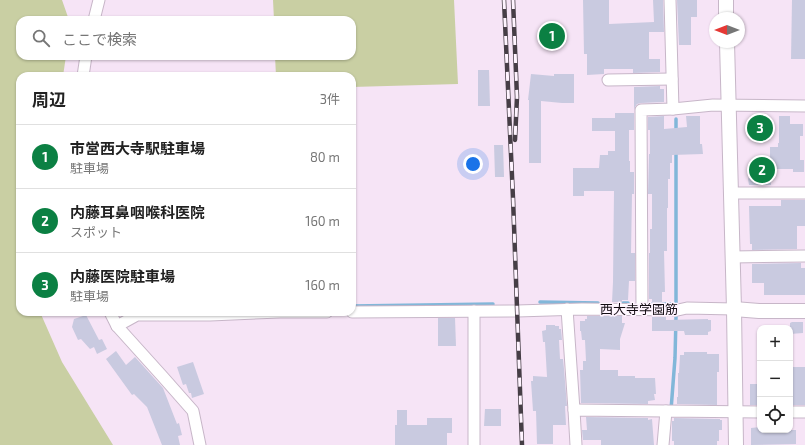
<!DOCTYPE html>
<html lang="ja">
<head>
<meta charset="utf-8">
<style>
  body { margin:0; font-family:"Exo 2","Noto Sans JP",sans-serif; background:#f2f2f2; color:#222 }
  .controls { position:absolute; right:12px; bottom:12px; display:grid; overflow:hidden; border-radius:8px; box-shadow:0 1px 3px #0004 }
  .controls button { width:36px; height:36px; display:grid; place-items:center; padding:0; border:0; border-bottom:1px solid #e0e0e0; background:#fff; color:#222; font:20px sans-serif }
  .compass { position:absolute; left:709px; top:12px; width:36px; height:36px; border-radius:50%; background:#fff; box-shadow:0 1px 3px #0004; rotate:270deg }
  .you { position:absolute; left:473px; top:164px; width:14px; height:14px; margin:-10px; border:3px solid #fff; border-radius:50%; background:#1a73e8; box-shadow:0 0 0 6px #1a73e833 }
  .badge { display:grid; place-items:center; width:26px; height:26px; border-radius:50%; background:#0b8043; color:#fff; font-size:13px; font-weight:700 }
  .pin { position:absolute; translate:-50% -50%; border:2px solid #fff; box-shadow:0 1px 4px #0006 }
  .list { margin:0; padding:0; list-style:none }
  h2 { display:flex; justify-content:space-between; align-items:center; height:52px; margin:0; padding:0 16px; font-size:17px }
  h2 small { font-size:13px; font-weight:400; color:#767676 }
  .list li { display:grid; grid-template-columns:26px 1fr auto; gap:12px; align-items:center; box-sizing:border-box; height:64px; padding:0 16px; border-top:1px solid #e0e0e0 }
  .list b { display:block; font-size:15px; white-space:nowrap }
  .list p { margin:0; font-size:13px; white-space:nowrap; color:#767676 }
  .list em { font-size:13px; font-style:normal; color:#767676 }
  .icon { flex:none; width:22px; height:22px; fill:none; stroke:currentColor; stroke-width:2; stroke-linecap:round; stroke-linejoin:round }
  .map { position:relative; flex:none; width:805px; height:445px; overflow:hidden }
  .search { position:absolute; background:#fff; box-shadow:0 1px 3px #0004; left:16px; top:16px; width:340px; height:44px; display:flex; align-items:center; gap:10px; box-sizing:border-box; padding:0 14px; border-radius:12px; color:#767676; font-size:15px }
  .panel { position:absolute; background:#fff; box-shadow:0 1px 3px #0004; left:16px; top:72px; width:340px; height:244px; border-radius:12px }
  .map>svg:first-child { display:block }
</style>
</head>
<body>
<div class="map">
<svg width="805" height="445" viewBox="0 0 805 445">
  <rect width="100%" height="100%" fill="#f6e4f6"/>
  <g fill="#c9cfa3">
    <polygon points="0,0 62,0 69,20 20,20 20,56 66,56 63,76 20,76 20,312 40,312 62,362 113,445 0,445"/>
    <polygon points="273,0 454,0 458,84 352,87 352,76 276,76 275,56 352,56 352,20 274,20"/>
  </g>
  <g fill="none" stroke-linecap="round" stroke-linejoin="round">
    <g stroke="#82b7d9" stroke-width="3.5">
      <polyline points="676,119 676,132"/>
      <polyline points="540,302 598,303"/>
      <polyline points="623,303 628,303"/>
      <polyline points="651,304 676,304 676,150"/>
      <polyline points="352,306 493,304"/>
      <polyline points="671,410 675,358 676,317"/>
    </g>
  </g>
  <g fill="#c9cae0">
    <polygon points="583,0 609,0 609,24 654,22 653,0 663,0 664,32 649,32 649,59 660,59 660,72 633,73 633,69 604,69 604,74 587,75 587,54 584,54"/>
    <polygon points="677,0 697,0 697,17 691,17 691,45 679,45"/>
    <polygon points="792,0 805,0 805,59 791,59"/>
    <polygon points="478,70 489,70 490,106 478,106"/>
    <polygon points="531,74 554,76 554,74 574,74 574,103 562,103 541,101 541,163 529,163 529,100 528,100"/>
    <polygon points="660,86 660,89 664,89 664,102 641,103 637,104 635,107 634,110 634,130 629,130 629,161 630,161 630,172 634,172 634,194 632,194 631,253 635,253 635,281 629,281 628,300 622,300 622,302 612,302 613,282 614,191 584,191 584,196 573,196 573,168 599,168 600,155 608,155 608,151 615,151 615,131 592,131 592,118 615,118 615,113 634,113 634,87"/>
    <polygon points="664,116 664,129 687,127 686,116 700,116 700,144 702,144 703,154 672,155 672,163 670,163 670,179 668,179 668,208 667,208 667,251 664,251 665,292 662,292 662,303 652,303 652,299 649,299 649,253 650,253 650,229 652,229 652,194 648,194 649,154 650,154 650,130 648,130 648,117"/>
    <polygon points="779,116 790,116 790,124 803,124 803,136 800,136 800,160 804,160 804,172 793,172 793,169 771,169 771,185 749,185 748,179 751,173 755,167 759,163 770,158 770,147 778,147 778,143 779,143"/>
    <polygon points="494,145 503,145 504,177 495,177"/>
    <polygon points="781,200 805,200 805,226 797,226 797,249 752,250 752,244 750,244 749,206 781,206"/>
    <polygon points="801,263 801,268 805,268 805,295 764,295 764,283 752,283 752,264"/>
    <polygon points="86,315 99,340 102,339 107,349 97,354 94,347 90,349 81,339 78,340 72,327 74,319"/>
    <polygon points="587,316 622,316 622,323 625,323 620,339 620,350 600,349 600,370 618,370 618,376 635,376 635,378 655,378 656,394 654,394 655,400 648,401 648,404 581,403 580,370 583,370 583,361 586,361 585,340 582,340 581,331 580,331 580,321 585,321 585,319 587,319"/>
    <polygon points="652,317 666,317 666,320 708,319 708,320 711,320 711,331 708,332 708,335 685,335 684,331 652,331"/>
    <polygon points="438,318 455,318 456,346 438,346"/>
    <polygon points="792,322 803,322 803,333 790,334 790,323"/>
    <polygon points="546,325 555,325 555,326 559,326 559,329 561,329 562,340 559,340 560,359 563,359 564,369 567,406 565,406 566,425 553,425 553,444 537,444 536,411 533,411 531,381 533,381 533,376 547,377 545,342 543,342 542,331 546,330"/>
    <polygon points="116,351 126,365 135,357 163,388 177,424 179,423 182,435 178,436 180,445 162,445 147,407 134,394 132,395 106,359"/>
    <polygon points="684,352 707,352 707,354 719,354 719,372 717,372 717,405 677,404 677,397 678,397 678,373 679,373 680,355 684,355"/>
    <polygon points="193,362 204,394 192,398 191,393 189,393 186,384 183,385 177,367"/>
    <rect x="790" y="367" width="15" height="38"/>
    <rect x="750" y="384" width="10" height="21"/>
    <polygon points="485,409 501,409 501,426 484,426"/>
    <polygon points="397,410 407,410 407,425 427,425 427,418 452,418 452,433 447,433 447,445 395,445 395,425 397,425"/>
    <polygon points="586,417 648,418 648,420 652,419 654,445 601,445 601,440 583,440 582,430 587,430"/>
    <polygon points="674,418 720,419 720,420 722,420 722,430 719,430 719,441 717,441 717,445 674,445 674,441 672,441 672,421 674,421"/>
    <polygon points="760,427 760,430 796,430 796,444 751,445 751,428"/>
  </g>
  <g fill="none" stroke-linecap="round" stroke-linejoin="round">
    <defs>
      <g id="minor">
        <polyline points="670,0 673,109"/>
        <polyline points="94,20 99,0"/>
        <polyline points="83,76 86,56"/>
        <polyline points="608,80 672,79"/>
        <polyline points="731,193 805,193"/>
        <polyline points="732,257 805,256"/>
        <polyline points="567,309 574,410"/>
        <polyline points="642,309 641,110 673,109 713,105 805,106"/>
        <polyline points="110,312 117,326 163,377 193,411 200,445"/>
        <polyline points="352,312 517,311 582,309 678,310 687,308 734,309"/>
        <polyline points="117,326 137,315 210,315 280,312 327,312"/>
        <polyline points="790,412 805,412"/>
        <polyline points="474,445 474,311"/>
        <polyline points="576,445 574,410 666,411"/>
        <polyline points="663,445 666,411 760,412"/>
      </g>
      <g id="tertiary">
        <polyline points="726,0 726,18"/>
        <polyline points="727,42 734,309 736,445"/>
        <polyline points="734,309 759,311 805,311"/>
      </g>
    </defs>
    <use href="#minor" stroke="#c7b6c8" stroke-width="13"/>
    <use href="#tertiary" stroke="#c7b6c8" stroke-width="16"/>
    <use href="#minor" stroke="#fff" stroke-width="11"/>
    <use href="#tertiary" stroke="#fff" stroke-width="14"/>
    <defs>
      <g id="rail">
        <polyline points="504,0 513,198 522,445"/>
        <polyline points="513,0 517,97 515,140"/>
      </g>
    </defs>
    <use href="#rail" stroke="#463e46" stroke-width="4.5"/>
    <use href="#rail" stroke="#fff4ff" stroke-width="3" stroke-dasharray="9" stroke-linecap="butt"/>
  </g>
  <g text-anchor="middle" stroke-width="3" stroke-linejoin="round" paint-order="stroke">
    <g font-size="13" fill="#130d13" stroke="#fff4ff">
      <text x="639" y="314">西大寺学園筋</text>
    </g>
  </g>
</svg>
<div class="controls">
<button>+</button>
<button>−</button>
<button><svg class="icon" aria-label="locate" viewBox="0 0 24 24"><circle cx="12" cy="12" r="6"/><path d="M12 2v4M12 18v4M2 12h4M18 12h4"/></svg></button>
</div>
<svg class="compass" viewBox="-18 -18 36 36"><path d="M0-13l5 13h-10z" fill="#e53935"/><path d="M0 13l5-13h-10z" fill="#767676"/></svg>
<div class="you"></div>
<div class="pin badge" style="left:552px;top:36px">1</div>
<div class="pin badge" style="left:762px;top:170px">2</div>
<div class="pin badge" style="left:760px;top:128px">3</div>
<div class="search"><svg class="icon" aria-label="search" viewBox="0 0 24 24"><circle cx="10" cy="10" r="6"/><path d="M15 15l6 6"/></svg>ここで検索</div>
<section class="panel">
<h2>周辺<small>3件</small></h2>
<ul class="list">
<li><span class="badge">1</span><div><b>市営西大寺駅駐車場</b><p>駐車場</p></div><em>80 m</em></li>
<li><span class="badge">2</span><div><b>内藤耳鼻咽喉科医院</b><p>スポット</p></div><em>160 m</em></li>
<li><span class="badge">3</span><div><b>内藤医院駐車場</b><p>駐車場</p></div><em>160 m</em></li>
</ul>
</section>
</div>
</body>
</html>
